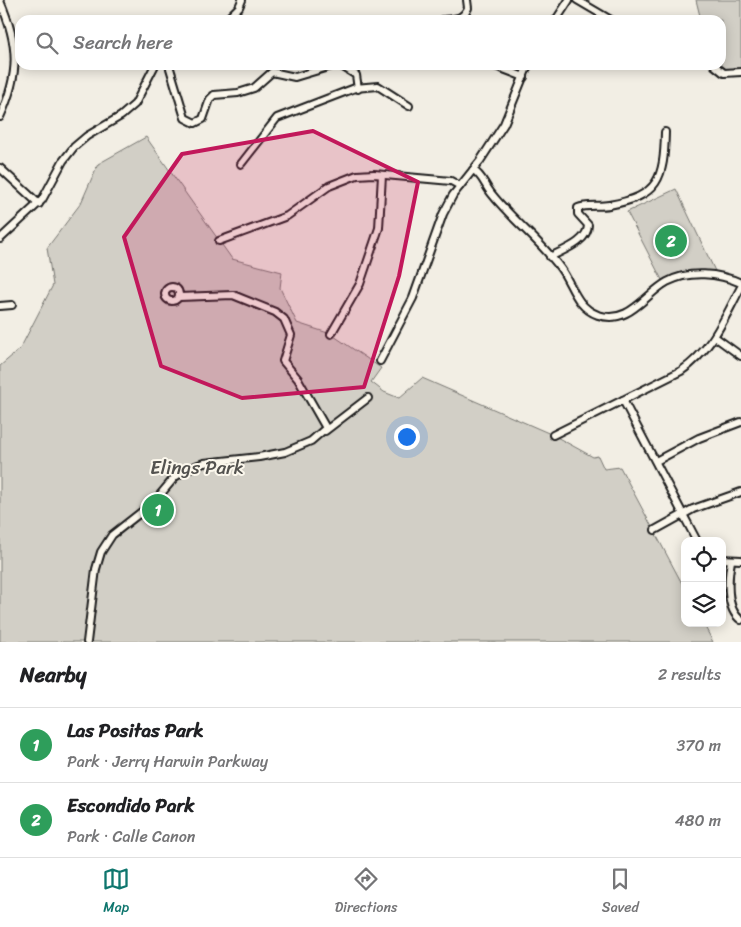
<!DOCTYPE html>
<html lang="en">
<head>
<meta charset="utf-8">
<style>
  body { margin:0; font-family:Sriracha,sans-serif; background:#f6f6f6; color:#202124 }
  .controls { position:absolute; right:15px; bottom:15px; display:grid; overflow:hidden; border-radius:10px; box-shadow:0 2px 12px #0003 }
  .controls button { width:45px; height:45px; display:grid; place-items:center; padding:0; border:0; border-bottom:1px solid #e0e0e0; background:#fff; color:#202124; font:25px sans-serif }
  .you { position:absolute; left:406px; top:436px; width:18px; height:18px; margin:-12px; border:4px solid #fff; border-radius:50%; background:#1a73e8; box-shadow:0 0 0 8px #1a73e833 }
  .badge { display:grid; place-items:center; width:32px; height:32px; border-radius:50%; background:#0f766e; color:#fff; font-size:16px; font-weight:700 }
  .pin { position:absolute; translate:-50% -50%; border:2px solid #fff; box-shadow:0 1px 5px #0006 }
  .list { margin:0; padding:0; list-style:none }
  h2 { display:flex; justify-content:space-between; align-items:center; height:65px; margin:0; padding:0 20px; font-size:21px }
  h2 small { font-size:16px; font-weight:400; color:#757577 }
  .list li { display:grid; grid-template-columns:32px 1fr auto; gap:15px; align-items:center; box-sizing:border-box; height:75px; padding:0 20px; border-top:1px solid #e0e0e0 }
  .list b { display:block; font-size:19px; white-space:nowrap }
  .list p { margin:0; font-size:16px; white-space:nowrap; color:#757577 }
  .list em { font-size:16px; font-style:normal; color:#757577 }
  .icon { flex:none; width:28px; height:28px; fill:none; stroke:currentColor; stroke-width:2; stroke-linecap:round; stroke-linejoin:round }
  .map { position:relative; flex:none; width:741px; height:642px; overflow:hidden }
  .search { position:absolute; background:#fff; box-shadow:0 2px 12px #0003; left:15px; right:15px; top:15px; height:55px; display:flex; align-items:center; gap:12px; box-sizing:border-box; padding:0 18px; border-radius:15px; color:#757577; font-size:19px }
  .sheet { height:215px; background:#fff }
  nav { display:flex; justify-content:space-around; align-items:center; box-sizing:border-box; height:70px; border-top:1px solid #e0e0e0; background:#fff; font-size:14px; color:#757577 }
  nav a { display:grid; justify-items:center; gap:2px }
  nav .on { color:#0f766e }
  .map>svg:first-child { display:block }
</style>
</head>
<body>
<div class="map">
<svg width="741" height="642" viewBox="0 0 741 642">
  <rect width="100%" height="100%" fill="#f2eee4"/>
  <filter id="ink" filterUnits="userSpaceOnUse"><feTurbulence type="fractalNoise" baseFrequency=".02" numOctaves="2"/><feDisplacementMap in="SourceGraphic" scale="10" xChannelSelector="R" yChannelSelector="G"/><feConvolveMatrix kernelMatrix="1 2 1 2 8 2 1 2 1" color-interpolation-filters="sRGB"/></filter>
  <g filter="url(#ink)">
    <g fill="#d2cfc6" stroke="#777671">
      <polygon points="696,0 741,0 741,72 733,74 714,65 721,65 721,20 701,20"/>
      <polygon points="146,137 232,259 282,272 280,288 297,323 331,334 381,368 371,382 384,392 399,398 422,378 553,435 593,457 598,456 604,469 620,467 685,589 685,623 703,623 713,642 0,642 0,366 20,349 53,285 47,248 81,203 98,164"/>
      <path d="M 676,189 L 715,271 C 696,271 679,272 662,280 L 627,212 Z"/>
    </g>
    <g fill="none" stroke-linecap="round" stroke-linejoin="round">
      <defs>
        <g id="minor">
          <polyline points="577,0 611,20"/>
          <path d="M 0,1 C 19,45 20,73 0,117"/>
          <polyline points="226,20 239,7 242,0"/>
          <path d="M 442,20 C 454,19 463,20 468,8 L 467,0"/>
          <polyline points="556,20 569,0"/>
          <polyline points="169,65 185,118 195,123 203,119 210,99 214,95 238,93 254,88 272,72 295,77 335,65"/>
          <polyline points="340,65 356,75 358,89"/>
          <polyline points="493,65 524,77"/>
          <polyline points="714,65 724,73 741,72"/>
          <polyline points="241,164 277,118 355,88 378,86 409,106"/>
          <polyline points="0,168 39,204"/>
          <path d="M 473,170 C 482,175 484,184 491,193 C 512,220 541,241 561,269 C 573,286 576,307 598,315 C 629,325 644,295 667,282 C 689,270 719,273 741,283"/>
          <polyline points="0,239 42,200 63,161 74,147 87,136 121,116 135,104 155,65"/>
          <polyline points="219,241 287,216 329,186 357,175 374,174 451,181 460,186"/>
          <path d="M 550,257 C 563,250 588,242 588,225 L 578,214 L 578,208 C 587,204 599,207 609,205 C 659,196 664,179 665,132"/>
          <circle cx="172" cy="294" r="7"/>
          <polyline points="0,306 12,305"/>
          <polyline points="331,334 360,284 379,228 382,175"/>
          <polyline points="715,337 741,356"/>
          <polyline points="380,361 413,298 443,214 453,195 480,161 504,124 528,65"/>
          <polyline points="623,400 697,541"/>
          <polyline points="325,431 368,398"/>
          <path d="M 553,435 L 681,371 C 712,350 724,319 741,287"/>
          <polyline points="656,461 699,438 741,422"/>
          <polyline points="655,530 693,509 741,492"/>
          <polyline points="722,559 741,560"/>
          <path d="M 731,561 C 728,577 725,609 741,620"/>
          <polyline points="87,642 96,569 101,552 112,535 154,502 175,477 187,469 204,463 259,457 285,452 311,441 326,428 298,379 283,361 291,335 284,319 275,312 233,295 179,297"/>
        </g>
      </defs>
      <use href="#minor" stroke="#1c1c1c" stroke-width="10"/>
      <use href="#minor" stroke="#fbf7ec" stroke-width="6"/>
    </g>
  </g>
  <path fill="#c2185b" fill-opacity="0.2" stroke="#c2185b" stroke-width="4" stroke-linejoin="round" d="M 313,131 L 418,182 L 399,276 L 364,387 L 242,398 L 161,366 L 124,237 L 182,154 Z"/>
  <g text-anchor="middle" stroke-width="4" stroke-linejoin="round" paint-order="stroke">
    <g font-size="19" fill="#53524f" stroke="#fbf7ec">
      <text x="197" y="474">Elings Park</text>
    </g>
  </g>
</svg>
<div class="controls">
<button><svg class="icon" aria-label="locate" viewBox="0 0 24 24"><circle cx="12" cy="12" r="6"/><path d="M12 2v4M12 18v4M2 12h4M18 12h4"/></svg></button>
<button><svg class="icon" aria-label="layers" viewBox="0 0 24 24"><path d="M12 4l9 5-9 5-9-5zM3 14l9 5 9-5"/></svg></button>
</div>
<div class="you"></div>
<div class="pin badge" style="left:158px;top:510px;background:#2e9e5b">1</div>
<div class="pin badge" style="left:671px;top:241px;background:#2e9e5b">2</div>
<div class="search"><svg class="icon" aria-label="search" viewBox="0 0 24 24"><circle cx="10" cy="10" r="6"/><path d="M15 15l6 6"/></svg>Search here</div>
</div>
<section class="sheet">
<h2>Nearby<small>2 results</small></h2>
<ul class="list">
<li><span class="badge" style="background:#2e9e5b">1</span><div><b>Las Positas Park</b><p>Park · Jerry Harwin Parkway</p></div><em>370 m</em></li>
<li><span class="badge" style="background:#2e9e5b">2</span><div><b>Escondido Park</b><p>Park · Calle Canon</p></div><em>480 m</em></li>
</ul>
</section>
<nav>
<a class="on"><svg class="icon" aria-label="map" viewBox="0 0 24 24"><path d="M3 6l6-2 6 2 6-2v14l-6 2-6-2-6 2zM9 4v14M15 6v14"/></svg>Map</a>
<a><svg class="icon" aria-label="directions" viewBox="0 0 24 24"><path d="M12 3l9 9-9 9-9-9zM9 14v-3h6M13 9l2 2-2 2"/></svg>Directions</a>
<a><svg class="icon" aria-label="saved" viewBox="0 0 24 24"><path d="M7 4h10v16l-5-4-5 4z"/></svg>Saved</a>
</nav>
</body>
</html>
